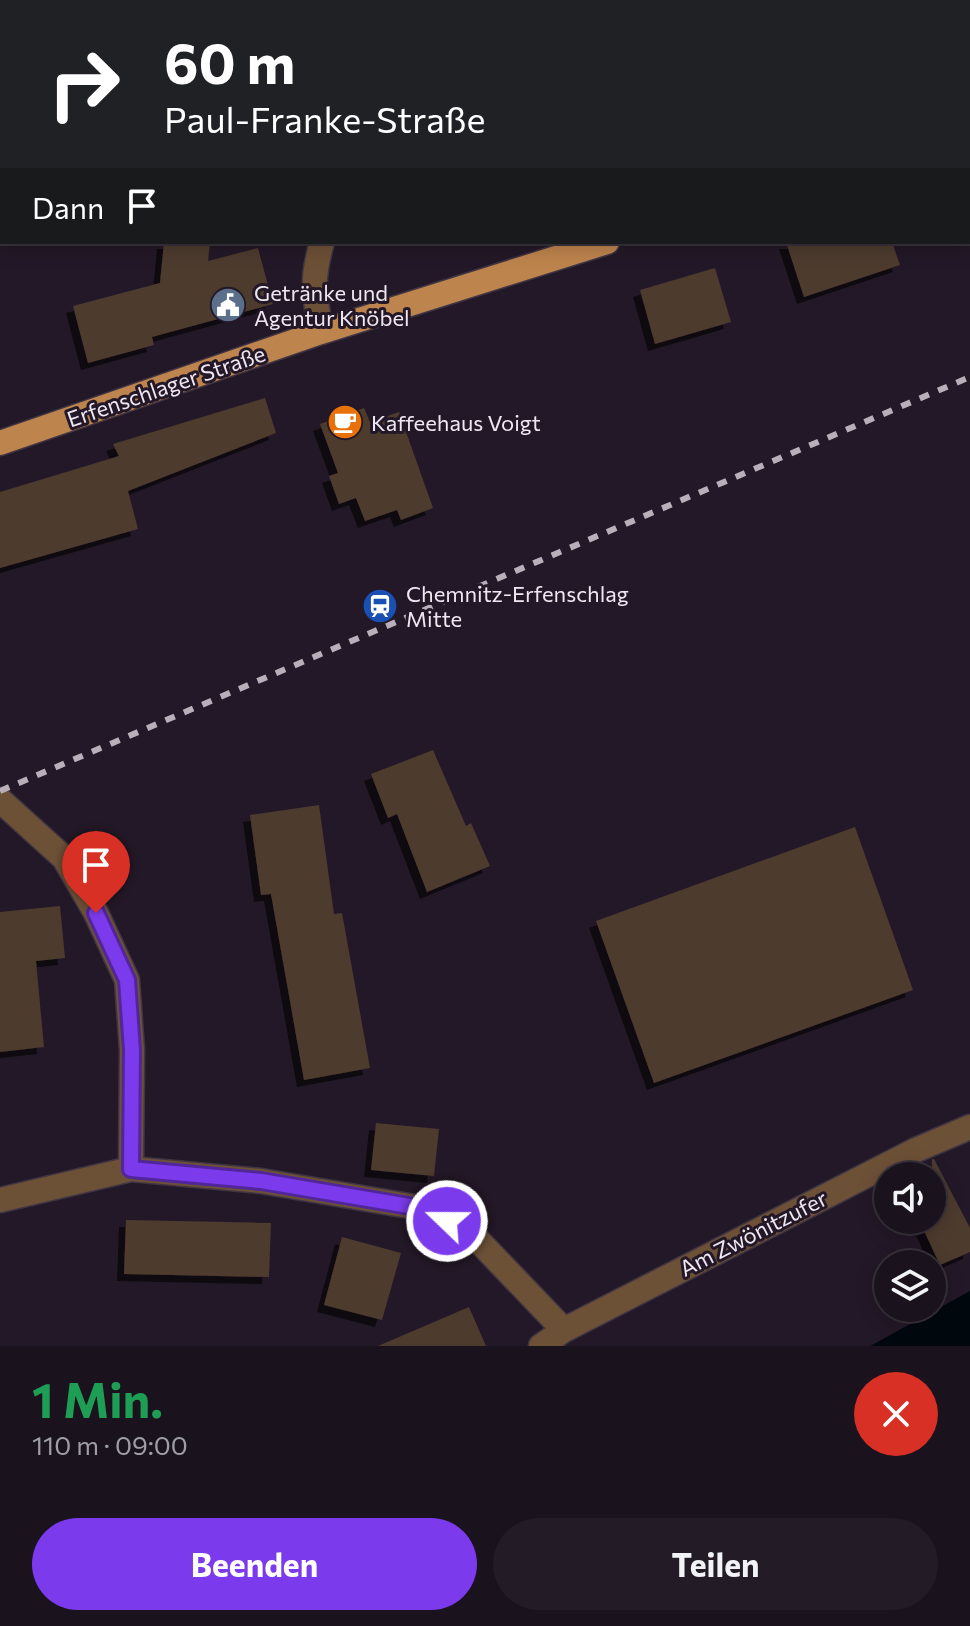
<!DOCTYPE html>
<html lang="de">
<meta charset="utf-8">
<style>
:root{--surface:#1a121d;--page:#231b26;--text:#f1f3f6;--muted:#9f9ea4;--line:#38323b;--accent:#7c3aed}
body{margin:0;font-family:Commissioner,sans-serif;background:var(--page);color:var(--text);height:100vh;display:flex;flex-direction:column;font-size:30px;white-space:nowrap}
*{box-sizing:border-box;margin:0}
p{font-size:26px;color:var(--muted)}
.icon{flex:none;width:44px;height:44px;fill:none;stroke:currentColor;stroke-width:2;stroke-linecap:round;stroke-linejoin:round}
.map{position:relative;height:1346px;overflow:hidden}
.panel{display:flex;flex-direction:column;background:var(--surface);flex:1}
.panel>*{flex:none}
.top-card{position:absolute;left:0px;top:0px;width:970px;height:244px;box-shadow:0 4px 20px #0003,0 0 0 2px var(--line);background:#202124;color:#fff;overflow:hidden}
.controls{position:absolute;left:874px;top:1162px;display:grid;gap:16px}
.controls a{display:grid;place-items:center;width:72px;height:72px;border-radius:50%;background:var(--surface);box-shadow:0 4px 20px #0003,0 0 0 2px var(--line);font-size:40px}
.pin{position:absolute;display:grid;place-items:center;width:68px;height:68px;color:#fff;margin:-82px -34px;border-radius:50% 50% 50% 0;rotate:-45deg;box-shadow:0 0 8px #0007}
.pin .icon{rotate:45deg}
.me{position:absolute;width:88px;margin:-44px;rotate:292deg;stroke-linejoin:round;filter:drop-shadow(0 0 6px #0008)}
.turn{display:flex;align-items:center;gap:28px;height:168px;padding:0 32px;font-size:36px}
.turn .icon{width:104px;height:104px;stroke-width:2.5}
.turn b{display:block;font-size:56px;line-height:68px}
.then{display:flex;align-items:center;height:76px;padding:0 32px;background:#0003;gap:16px;font-size:30px}
.round{display:grid;place-items:center;flex:none;width:84px;height:84px;border-radius:42px;background:var(--page)}
.headline{display:flex;align-items:center;justify-content:space-between;height:136px;padding:0 32px}
h1{font-size:48px;font-weight:700;line-height:60px;color:#1e9e55}
.cta{display:flex;gap:16px;margin-top:auto;padding:16px 32px}
.cta a{flex:1;height:92px;border-radius:48px;background:var(--accent);color:#fff;font-size:32px;font-weight:700;line-height:92px;text-align:center}
.cta a+a{background:var(--page);color:var(--text)}
.map>svg:first-child{display:block}
</style>
<div class="map">
<svg width="970" height="1346" viewBox="0 0 970 1346">
<defs>
<filter id="shadow"><feDropShadow dx="-7" dy="7" stdDeviation="0" flood-color="#0009"/></filter>
</defs>
<rect width="100%" height="100%" fill="#231827"/>
<path fill="#00080e" d="M 970,1291 L 970,1346 L 870,1346 L 872,1345 Z"/>
<path fill="#4d3a2f" filter="url(#shadow)" d="M 164,242 L 210,242 L 208,261 L 258,248 L 273,304 L 152,337 L 154,345 L 88,363 L 73,306 L 160,283 Z
M 786,242 L 892,242 L 900,265 L 804,297 Z
M 715,268 L 731,322 L 655,344 L 640,290 Z
M 265,398 L 276,433 L 128,491 L 138,529 L 0,568 L 0,492 L 119,456 L 113,444 Z
M 364,408 L 370,422 L 399,412 L 433,508 L 401,520 L 397,510 L 365,521 L 356,498 L 339,504 L 329,476 L 338,473 L 320,424 Z
M 433,750 L 466,826 L 471,823 L 490,866 L 427,892 L 397,814 L 388,818 L 371,774 Z
M 319,805 L 334,914 L 342,913 L 370,1068 L 304,1080 L 271,894 L 261,895 L 250,815 Z
M 855,827 L 913,990 L 654,1083 L 596,921 Z
M 60,906 L 65,958 L 36,961 L 44,1047 L 0,1052 L 0,912 Z
M 376,1123 L 439,1129 L 434,1176 L 371,1170 Z
M 932,1159 L 934,1159 L 970,1228 L 970,1252 L 940,1265 L 919,1220 L 932,1220 Z
M 126,1220 L 271,1223 L 269,1277 L 124,1274 Z
M 342,1237 L 401,1253 L 382,1320 L 324,1305 Z
M 469,1307 L 486,1346 L 378,1346 Z"/>
<g fill="none" stroke-linecap="round" stroke-linejoin="round">
<defs>
<path id="minor" d="M 156,2 L 157,0
M 543,2 L 545,0
M 0,203 L 2,201
M 321,332 C 314,293 311,281 322,242
M 0,800 L 64,858 L 96,913 L 127,980 L 132,1050 L 131,1169
M 0,1200 L 131,1169 L 261,1181 L 421,1208 L 472,1234 L 564,1330
M 541,1346 L 564,1330 L 916,1150 L 970,1127"/>
<path id="major" d="M 968,130 L 970,129
M 0,443 L 321,332 L 607,242"/>
</defs>
<use href="#minor" stroke="#403543" stroke-width="27"/>
<use href="#major" stroke="#403543" stroke-width="27"/>
<use href="#minor" stroke="#6d5137" stroke-width="24"/>
<use href="#major" stroke="#be844d" stroke-width="24"/>
<path stroke="#b8afbb" stroke-width="6" stroke-dasharray="10 10" stroke-linecap="butt" d="M 0,791 L 970,377"/>
</g>
<g fill="none" stroke-linecap="round" stroke-linejoin="round">
<defs>
<path id="route" d="M 96,913 L 127,980 L 132,1050 L 131,1169 L 261,1181 L 421,1208 L 447,1221"/>
</defs>
<use href="#route" stroke="#51269a" stroke-width="20"/>
<use href="#route" stroke="#7c3aed" stroke-width="14"/>
</g>
<defs>
<symbol id="civic-disc" viewBox="-11 -11 22 22"><circle r="9.5" fill="#5c6f8a" stroke="#231827"/><path d="M-.6-6.5H3V-4.5H.6V-3L4-1V1h2V6H-6V1h2V-1L-.6-3ZM-1.2 2.5V6h2.4V2.5Z" fill="#fff"/></symbol>
<symbol id="cafe-disc" viewBox="-11 -11 22 22"><circle r="9.5" fill="#e8710a" stroke="#231827"/><path d="M-5.5-4.5H6V0H3Q3 3.5 0 3.5H-2.5Q-5.5 3.5-5.5 0ZM3-3.2v2h1.7v-2ZM-6 4.5H4V6H-6Z" fill="#fff"/></symbol>
<symbol id="station-disc" viewBox="-11 -11 22 22"><circle r="9.5" fill="#1a4fb4" stroke="#231827"/><path d="M-3-6H3Q5-6 5-4V2Q5 4 3 4L4.5 6H3L1.5 4h-3L-3 6H-4.5L-3 4Q-5 4-5 2V-4Q-5-6-3-6ZM-3.5-4v3h7v-3ZM-3.5 1v1.5H-2V1ZM2 1v1.5H3.5V1Z" fill="#fff"/></symbol>
</defs>
<g fill-rule="evenodd">
<use href="#civic-disc" x="208" y="285" width="40" height="40"/>
<use href="#cafe-disc" x="325" y="402" width="40" height="40"/>
<use href="#station-disc" x="360" y="586" width="40" height="40"/>
</g>
<g text-anchor="middle" dominant-baseline="central" stroke-width="6" stroke-linejoin="round" paint-order="stroke">
<g font-size="22" fill="#efe7f2" stroke="#231827" text-anchor="start">
<text x="254" y="292">Getränke und<tspan x="254" dy="25">Agentur Knöbel</tspan></text>
<text x="371" y="422">Kaffeehaus Voigt</text>
<text x="406" y="593">Chemnitz-Erfenschlag<tspan x="406" dy="25">Mitte</tspan></text>
</g>
<g font-size="22" fill="#efe7f2" stroke="#231827">
<text transform="translate(166 386) rotate(-19)">Erfenschlager Straße</text>
<text transform="translate(753 1233) rotate(-27)">Am Zwönitzufer</text>
</g>
</g>
</svg>
<div class="controls">
<a><svg class="icon" aria-label="sound" viewBox="0 0 24 24"><path d="M4 9h4l5-4v14l-5-4H4zM17 9q2 3 0 6"/></svg></a>
<a><svg class="icon" aria-label="layers" viewBox="0 0 24 24"><path d="M12 4l9 5-9 5-9-5zM3 14l9 5 9-5"/></svg></a>
</div>
<div class="pin" style="left:96px;top:913px;background:#d93025"><svg class="icon" aria-label="arrive" viewBox="0 0 24 24"><path d="M6 21V4h12l-3 4 3 4H6"/></svg></div>
<svg class="me" style="left:447px;top:1221px" viewBox="-20 -20 40 40"><circle r="17" fill="#7c3aed" stroke="#fff" stroke-width="3"/><path d="M0-11L8 9 0 5-8 9z" fill="#fff"/></svg>
<div class="top-card">
<div class="turn"><svg class="icon" aria-label="right" viewBox="0 0 24 24"><path d="M7 20v-9h11M14 6l5 5-5 5"/></svg><div><b>60 m</b>Paul-Franke-Straße</div></div>
<div class="then">Dann<svg class="icon" aria-label="arrive" viewBox="0 0 24 24"><path d="M6 21V4h12l-3 4 3 4H6"/></svg></div>
</div>
</div>
<section class="panel">
<div class="headline"><div><h1>1 Min.</h1><p>110 m · 09:00</p></div><a class="round" style="background:#d93025;color:#fff"><svg class="icon" aria-label="close" viewBox="0 0 24 24"><path d="M6 6l12 12M18 6L6 18"/></svg></a></div>
<div class="cta"><a>Beenden</a><a>Teilen</a></div>
</section>
